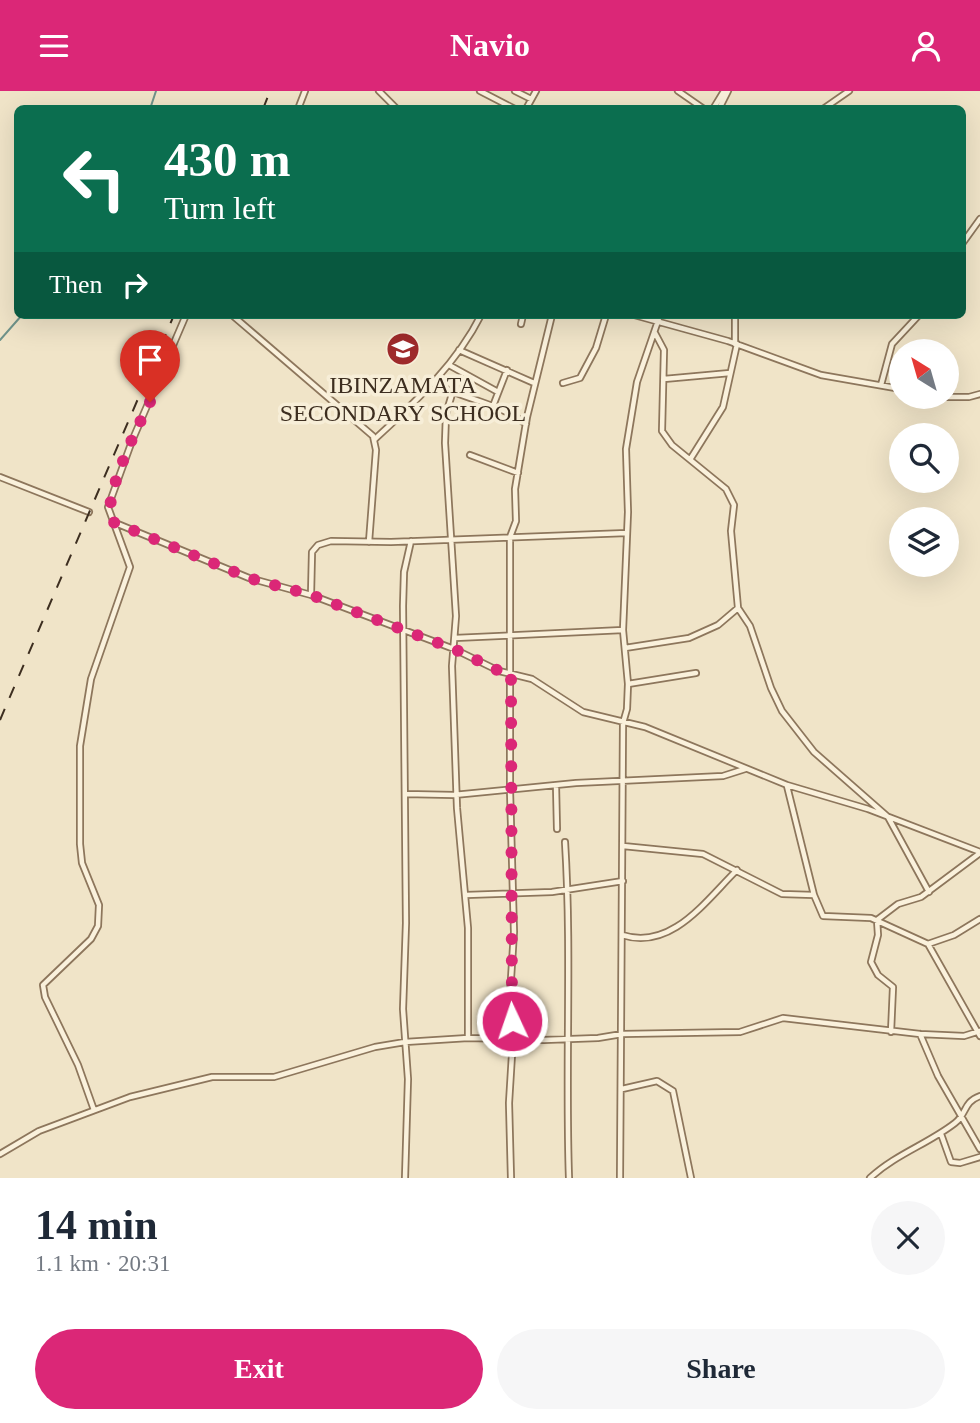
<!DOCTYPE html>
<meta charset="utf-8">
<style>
:root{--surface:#fff;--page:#f6f6f7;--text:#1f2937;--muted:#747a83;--accent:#db2777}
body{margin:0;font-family:"Times New Roman",serif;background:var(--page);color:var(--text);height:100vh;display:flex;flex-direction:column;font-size:26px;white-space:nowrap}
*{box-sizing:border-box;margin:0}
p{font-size:23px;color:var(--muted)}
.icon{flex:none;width:38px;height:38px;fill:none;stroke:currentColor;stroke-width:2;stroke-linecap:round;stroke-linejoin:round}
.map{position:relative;height:1087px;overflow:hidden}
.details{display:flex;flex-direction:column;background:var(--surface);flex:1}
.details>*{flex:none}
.hud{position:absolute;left:14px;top:14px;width:952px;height:214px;border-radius:10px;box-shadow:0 7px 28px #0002;background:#0b6e4f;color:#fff;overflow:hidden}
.needle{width:46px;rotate:323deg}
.buttons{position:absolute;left:889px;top:248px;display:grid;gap:14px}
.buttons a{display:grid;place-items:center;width:70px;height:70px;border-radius:50%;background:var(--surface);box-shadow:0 7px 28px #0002;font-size:35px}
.pin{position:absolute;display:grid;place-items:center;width:60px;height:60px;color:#fff;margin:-72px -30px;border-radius:50% 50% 50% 0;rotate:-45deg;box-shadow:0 0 7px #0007}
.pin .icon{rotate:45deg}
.me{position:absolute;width:77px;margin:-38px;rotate:357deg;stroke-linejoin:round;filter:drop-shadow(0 0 5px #0008)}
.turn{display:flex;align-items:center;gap:24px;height:147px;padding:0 35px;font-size:32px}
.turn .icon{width:91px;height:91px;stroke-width:2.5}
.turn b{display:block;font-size:49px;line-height:60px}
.then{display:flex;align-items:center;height:66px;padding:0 35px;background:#0003;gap:14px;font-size:26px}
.round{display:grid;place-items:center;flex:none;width:74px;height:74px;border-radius:37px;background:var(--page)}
.overview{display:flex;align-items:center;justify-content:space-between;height:119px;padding:0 35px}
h1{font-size:42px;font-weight:600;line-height:52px}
.button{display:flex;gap:14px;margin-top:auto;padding:14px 35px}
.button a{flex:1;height:80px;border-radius:42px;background:var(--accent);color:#fff;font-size:28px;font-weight:600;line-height:80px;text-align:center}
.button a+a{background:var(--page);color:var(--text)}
header{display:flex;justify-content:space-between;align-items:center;height:91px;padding:0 35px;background:var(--accent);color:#fff;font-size:32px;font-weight:600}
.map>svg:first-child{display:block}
</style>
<header><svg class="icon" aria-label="menu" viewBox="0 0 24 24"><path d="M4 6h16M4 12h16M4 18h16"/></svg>Navio<svg class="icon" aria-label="person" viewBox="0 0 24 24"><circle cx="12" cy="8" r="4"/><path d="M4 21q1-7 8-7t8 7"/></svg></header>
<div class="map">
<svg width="980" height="1087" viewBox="0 0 980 1087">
<rect width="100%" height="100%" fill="#f0e4c8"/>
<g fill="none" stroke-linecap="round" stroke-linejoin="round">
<path stroke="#6f938a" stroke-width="2" d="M 150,18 L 156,0
M 0,249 L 22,224"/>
<defs>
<path id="minor" d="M 379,0 L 397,18
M 480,0 L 515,18
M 515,0 L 531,8
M 678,0 L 704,18
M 298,18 L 305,0
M 526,18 L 536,0
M 713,18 L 724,0
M 719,18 L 728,0
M 823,18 L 849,0
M 962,153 L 980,128
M 232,224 L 373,345 L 376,359 L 369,451
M 634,224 L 728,250 L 821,284 L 901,298
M 521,233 L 523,224
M 655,242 L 664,259 L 662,340 L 672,354 L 726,398 L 734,414 L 731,440 L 738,517 L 750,535 L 771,597 L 782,620 L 814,661 L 888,726 L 929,801
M 735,253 L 735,224
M 459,259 L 534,292
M 449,274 L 498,301
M 664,288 L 730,282
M 433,292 C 463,308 499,312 526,333
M 563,292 L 580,287 L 596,257 L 606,224
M 881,294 L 892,253 L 919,224
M 452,303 L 446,323 L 445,352 L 456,525 L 452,575 L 457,717 L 468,837 L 468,947
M 947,306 L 969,306 L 980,303
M 493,315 L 507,279
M 375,348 C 415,311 456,274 481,224
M 470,364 L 518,382
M 691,367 L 723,316 L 737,253
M 0,386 L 89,421
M 113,431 L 249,487 L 311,504 L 454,558 L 499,580 L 532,588 L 583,621 L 645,636 L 787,694 L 868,718 L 980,761
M 311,504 L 312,461 L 318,454 L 331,450 L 391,451 L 627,442
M 455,547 L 623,539
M 625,557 L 689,547 L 718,534 L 738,517
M 628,593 L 696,582
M 556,694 L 557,738
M 787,695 L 814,804 L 823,825 L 871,827 L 928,853 L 954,844 L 980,828
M 405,703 L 454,704 L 576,692 L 723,685 L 745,678
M 565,751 C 572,863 565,975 569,1087
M 623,755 L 703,763 L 782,803 L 814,804
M 466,804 L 552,801 L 623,790
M 622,844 C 672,860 706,809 737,779
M 928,853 L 980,945
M 891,941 L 893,896 L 878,884 L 871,871 L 878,844 L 877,829 L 898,813 L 921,806 L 980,762
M 920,943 L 938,985 L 980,1058
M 622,998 L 657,990 L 673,1000 L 691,1087
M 94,1019 L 78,974 L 45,906 L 43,894 L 91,848 L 98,835 L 99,814 L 82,772 L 80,753 L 80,655 L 91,588 L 130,476 L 108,416 L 132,350 L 186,224
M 941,1043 L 951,1071 L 960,1072 L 980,1066
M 0,1063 L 39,1040 L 130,1006 L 212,986 L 274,986 L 375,956 L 405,951 L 468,947 L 544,949 L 598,947 L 622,943 L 740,941 L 783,927 L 920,943 L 964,945 L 980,940
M 405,1087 L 408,988 L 403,918 L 406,832 L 403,515 L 404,481 L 411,450
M 511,1087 L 509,1012 L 513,947 L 510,903 L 514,841 L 510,699 L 510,446 L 516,430 L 515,398 L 527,326 L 552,224
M 620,1087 L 623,632 L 627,618 L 628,593 L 623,539 L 628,421 L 626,358 L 637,291 L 660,224
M 870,1087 C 896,1063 928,1053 955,1032 C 967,1023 963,1011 980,1005"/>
</defs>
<use href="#minor" stroke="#8d765c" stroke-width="8"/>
<use href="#minor" stroke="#faf1dc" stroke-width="4.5"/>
<path stroke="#3d2e20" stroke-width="2" stroke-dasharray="12 12" stroke-linecap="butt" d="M 263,18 L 270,0
M 0,629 L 174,224"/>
</g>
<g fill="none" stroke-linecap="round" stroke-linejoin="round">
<path stroke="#db2777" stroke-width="12" stroke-dasharray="0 21.6" d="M 150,311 C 139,333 99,412 113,431 L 249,487 L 311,504 L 454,558 L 499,580 L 511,582 L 512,930"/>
</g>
<defs>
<symbol id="school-disc" viewBox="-11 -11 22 22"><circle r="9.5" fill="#9e2a2b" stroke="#f7eed8"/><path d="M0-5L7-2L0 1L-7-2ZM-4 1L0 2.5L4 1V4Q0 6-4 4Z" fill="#fff"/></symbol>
</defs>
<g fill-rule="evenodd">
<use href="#school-disc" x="384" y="239" width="38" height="38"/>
</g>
<g text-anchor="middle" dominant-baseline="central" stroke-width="7" stroke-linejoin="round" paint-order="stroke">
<g font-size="24" fill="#3d2e20" stroke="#f7eed8">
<text x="403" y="294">IBINZAMATA<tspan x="403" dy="28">SECONDARY SCHOOL</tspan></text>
</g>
</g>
</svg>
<div class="buttons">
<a><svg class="needle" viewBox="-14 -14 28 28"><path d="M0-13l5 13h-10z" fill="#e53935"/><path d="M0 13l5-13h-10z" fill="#747a83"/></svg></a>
<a><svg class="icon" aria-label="search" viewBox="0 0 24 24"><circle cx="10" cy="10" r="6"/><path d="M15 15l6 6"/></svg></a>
<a><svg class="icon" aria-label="layers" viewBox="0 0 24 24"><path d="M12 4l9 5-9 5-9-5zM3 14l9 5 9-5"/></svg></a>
</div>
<div class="pin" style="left:150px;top:311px;background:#d93025"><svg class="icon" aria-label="arrive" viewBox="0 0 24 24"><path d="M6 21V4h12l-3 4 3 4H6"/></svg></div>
<svg class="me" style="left:512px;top:930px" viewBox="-20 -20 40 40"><circle r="17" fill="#db2777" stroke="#fff" stroke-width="3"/><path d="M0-11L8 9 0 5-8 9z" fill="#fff"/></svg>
<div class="hud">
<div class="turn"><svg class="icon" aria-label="left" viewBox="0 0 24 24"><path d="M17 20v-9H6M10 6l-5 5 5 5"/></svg><div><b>430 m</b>Turn left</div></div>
<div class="then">Then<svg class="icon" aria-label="right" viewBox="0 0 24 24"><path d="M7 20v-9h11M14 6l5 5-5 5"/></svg></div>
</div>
</div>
<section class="details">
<div class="overview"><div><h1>14 min</h1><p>1.1 km · 20:31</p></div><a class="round"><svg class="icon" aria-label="close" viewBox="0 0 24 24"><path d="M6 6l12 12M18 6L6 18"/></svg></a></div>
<div class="button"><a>Exit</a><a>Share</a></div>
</section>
